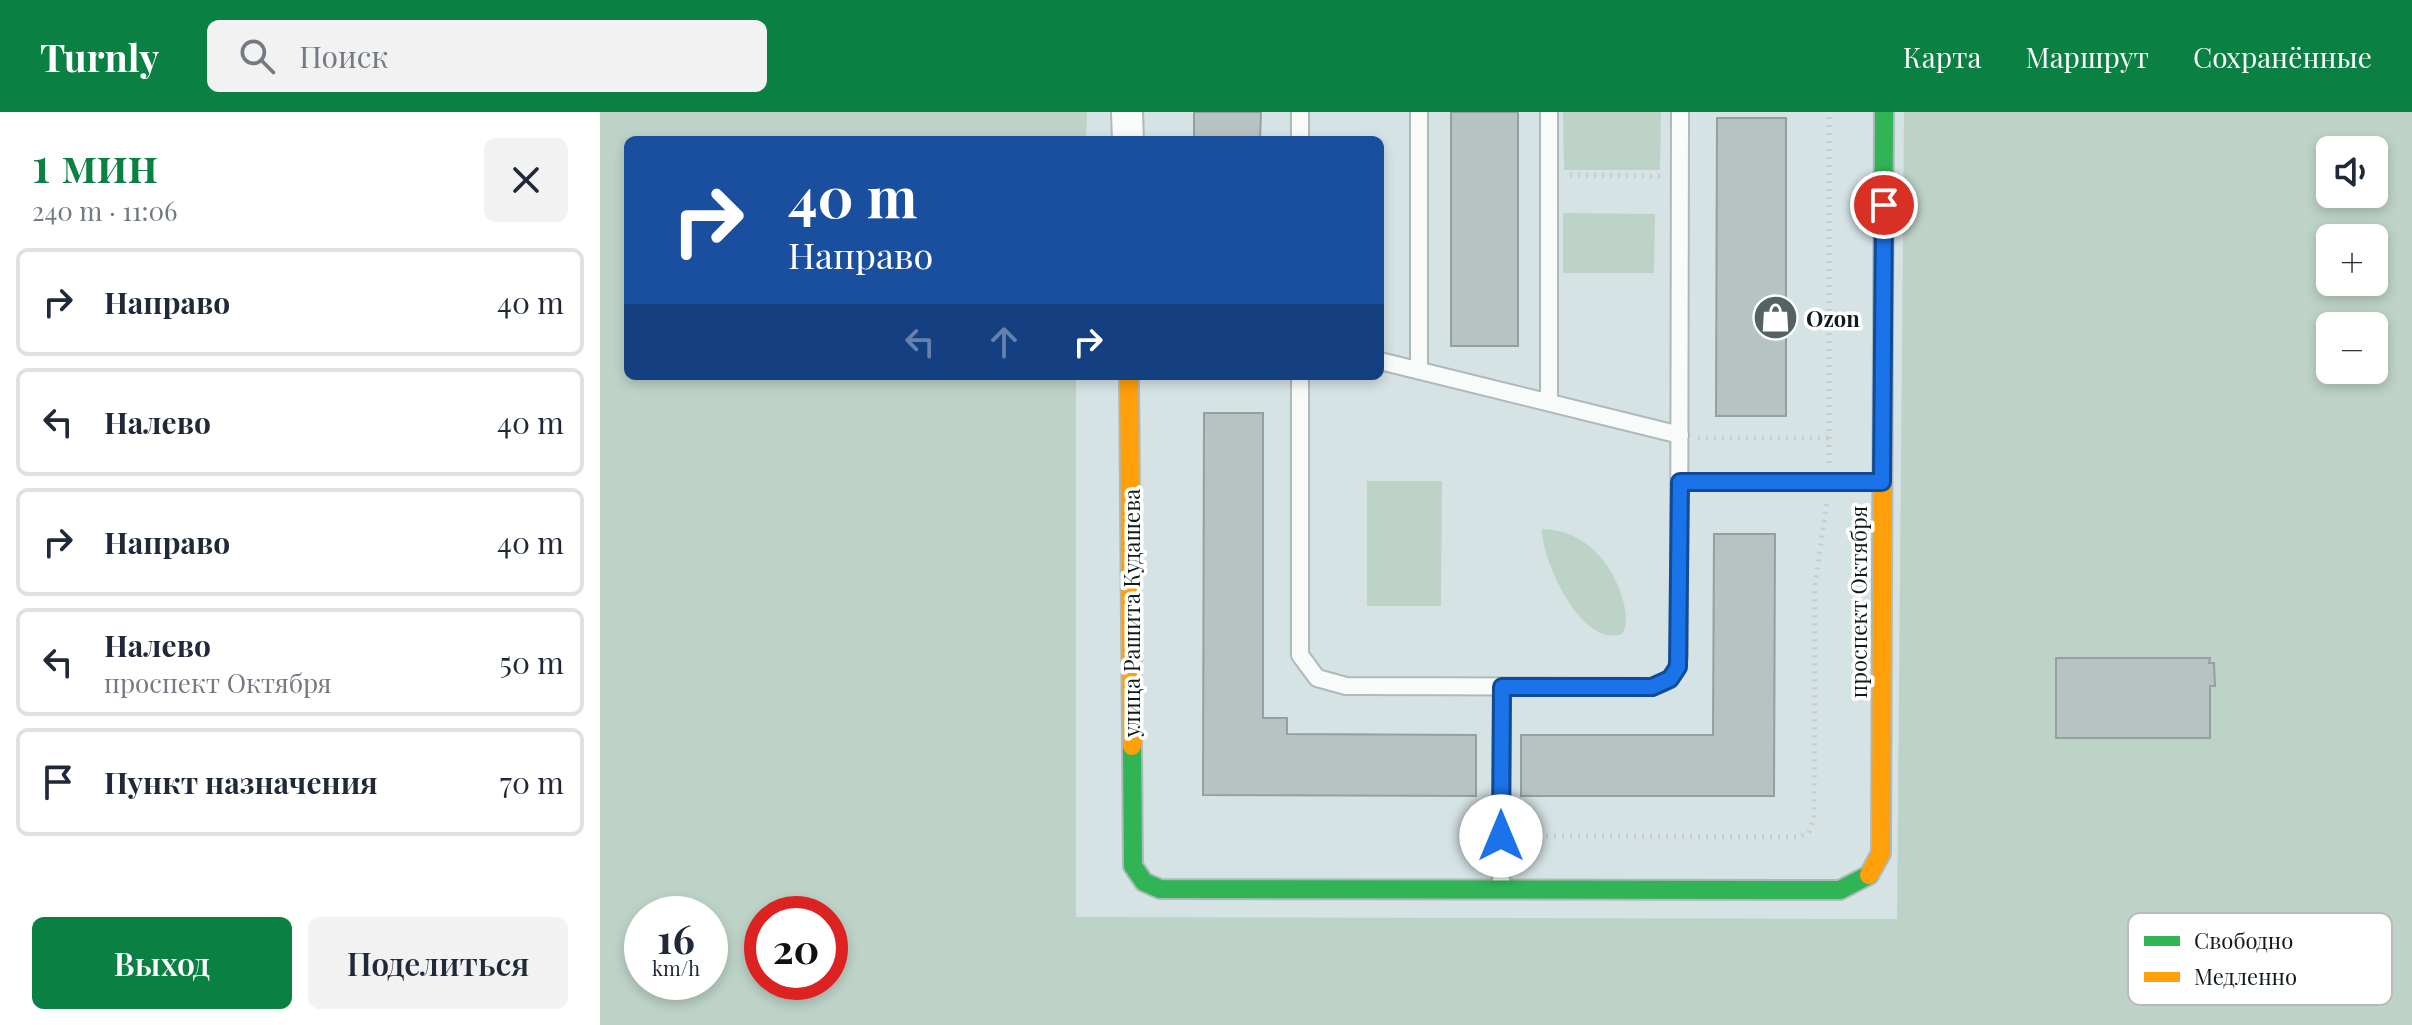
<!DOCTYPE html>
<html lang="ru">
<meta charset="utf-8">
<style>
:root{--surface:#fff;--page:#f2f2f3;--text:#1f2937;--muted:#747a83;--line:#e0e1e3;--accent:#0b8043}
body{margin:0;font-family:"Playfair Display",serif;background:var(--page);color:var(--text);height:100vh;display:flex;flex-direction:column;font-size:30px;white-space:nowrap}
*{box-sizing:border-box;margin:0}
p{font-size:26px;color:var(--muted)}
.icon{flex:none;width:44px;height:44px;fill:none;stroke:currentColor;stroke-width:2;stroke-linecap:round;stroke-linejoin:round}
.map{position:relative;flex:1;overflow:hidden}
.panel{display:flex;flex-direction:column;background:var(--surface);width:600px}
.panel>*{flex:none}
.top-card{position:absolute;left:24px;top:24px;width:760px;height:244px;border-radius:12px;box-shadow:0 4px 12px #0003;background:#1a4fa0;color:#fff;overflow:hidden}
.buttons{position:absolute;left:1716px;top:24px;display:grid;gap:16px}
.buttons a{display:grid;place-items:center;width:72px;height:72px;border-radius:12px;background:var(--surface);box-shadow:0 4px 12px #0003;font-size:40px}
.speed{position:absolute;left:24px;top:784px;display:flex;gap:16px;font-size:40px;font-weight:700;text-align:center}
.speed>*{display:grid;place-content:center;width:104px;height:104px;border-radius:50%;background:var(--surface);box-shadow:0 4px 12px #0003;line-height:1}
.speed small{font-size:20px;font-weight:400}
.speed .limit{border:12px solid #d22;background:#fff;color:#111}
.pin{position:absolute;display:grid;place-items:center;width:68px;height:68px;color:#fff;margin:-34px;border:4px solid #fff;border-radius:50%;box-shadow:0 2px 8px #0007}
.me{position:absolute;width:88px;margin:-44px;rotate:0deg;stroke-linejoin:round;filter:drop-shadow(0 0 6px #0008)}
.turn{display:flex;align-items:center;gap:28px;height:168px;padding:0 32px;font-size:36px}
.turn .icon{width:104px;height:104px;stroke-width:2.5}
.turn b{display:block;font-size:56px;line-height:68px}
.lanes{display:flex;align-items:center;height:76px;padding:0 32px;background:#0003;justify-content:center;gap:40px;direction:ltr}
.lanes .off{opacity:.35}
.round{display:grid;place-items:center;flex:none;width:84px;height:84px;border-radius:12px;background:var(--page)}
.head{display:flex;align-items:center;justify-content:space-between;height:136px;padding:0 32px}
h1{font-size:48px;font-weight:600;line-height:60px;color:var(--accent)}
.action{display:flex;gap:16px;margin-top:auto;padding:16px 32px}
.action a{flex:1;height:92px;border-radius:12px;background:var(--accent);color:#fff;font-size:32px;font-weight:600;line-height:92px;text-align:center}
.action a+a{background:var(--page);color:var(--text)}
ul{padding:0;list-style:none}
li{display:flex;align-items:center;gap:24px;height:108px;margin:0 16px 12px;padding:0 16px;border:4px solid var(--line);border-radius:12px}
li div{flex:1}
li b{display:block;font-size:30px}
li em{font-style:normal}
header{display:flex;align-items:center;gap:48px;box-sizing:border-box;height:112px;padding:0 40px;background:var(--accent);color:#fff}
header strong{font-size:38px}
nav{display:flex;gap:44px;margin-inline-start:auto;font-size:28px}
.search{width:560px;height:72px;background:var(--page);display:flex;align-items:center;gap:20px;box-sizing:border-box;padding:0 28px;border-radius:12px;color:var(--muted);font-size:30px}
main{display:flex;flex:1;min-height:0}
.map>svg:first-child{display:block}
</style>
<header>
<strong>Turnly</strong>
<div class="search"><svg class="icon" aria-label="search" viewBox="0 0 24 24"><circle cx="10" cy="10" r="6"/><path d="M15 15l6 6"/></svg>Поиск</div>
<nav><a>Карта</a><a>Маршрут</a><a>Сохранённые</a></nav>
</header>
<main>
<section class="panel">
<div class="head"><div><h1>1 мин</h1><p>240 m · 11:06</p></div><a class="round"><svg class="icon" aria-label="close" viewBox="0 0 24 24"><path d="M6 6l12 12M18 6L6 18"/></svg></a></div>
<ul>
<li><svg class="icon" aria-label="right" viewBox="0 0 24 24"><path d="M7 20v-9h11M14 6l5 5-5 5"/></svg><div><b>Направо</b></div><em>40 m</em></li>
<li><svg class="icon" aria-label="left" viewBox="0 0 24 24"><path d="M17 20v-9H6M10 6l-5 5 5 5"/></svg><div><b>Налево</b></div><em>40 m</em></li>
<li><svg class="icon" aria-label="right" viewBox="0 0 24 24"><path d="M7 20v-9h11M14 6l5 5-5 5"/></svg><div><b>Направо</b></div><em>40 m</em></li>
<li><svg class="icon" aria-label="left" viewBox="0 0 24 24"><path d="M17 20v-9H6M10 6l-5 5 5 5"/></svg><div><b>Налево</b><p>проспект Октября</p></div><em>50 m</em></li>
<li><svg class="icon" aria-label="arrive" viewBox="0 0 24 24"><path d="M6 21V4h12l-3 4 3 4H6"/></svg><div><b>Пункт назначения</b></div><em>70 m</em></li>
</ul>
<div class="action"><a>Выход</a><a>Поделиться</a></div>
</section>
<div class="map">
<svg width="1812" height="913" viewBox="0 0 1812 913">
<rect width="100%" height="100%" fill="#d5e3e5"/>
<path fill="#bdd3c7" fill-rule="evenodd" d="M 0,0 L 487,0 L 486,28 L 28,28 L 28,264 L 476,264 L 476,805 L 1297,807 L 1304,0 L 1812,0 L 1812,913 L 0,913 ZM 1730,38 L 1774,38 L 1774,82 L 1730,82 ZM 1730,126 L 1774,126 L 1774,170 L 1730,170 ZM 1730,214 L 1774,214 L 1774,258 L 1730,258 ZM 42,802 L 110,802 L 110,870 L 42,870 ZM 162,802 L 230,802 L 230,870 L 162,870 Z
M 963,0 L 1061,0 L 1060,58 L 964,58 Z
M 963,101 L 1055,102 L 1054,161 L 963,161 Z
M 767,369 L 842,369 L 841,494 L 767,494 Z
M 942,417 C 986,418 1014,452 1024,492 C 1026,502 1028,513 1022,522 C 981,536 942,449 942,417 Z"/>
<path fill="#b7c3c2" stroke="#959f9f" stroke-width="2" d="M 594,0 L 661,0 L 660,28 L 594,28 Z
M 851,0 L 918,0 L 918,234 L 851,234 Z
M 1117,6 L 1186,6 L 1186,304 L 1116,304 Z
M 604,301 L 663,301 L 663,606 L 687,606 L 687,622 L 876,623 L 876,684 L 603,683 Z
M 1114,422 L 1175,422 L 1174,684 L 921,684 L 921,623 L 1113,623 Z
M 1456,546 L 1610,546 L 1609,551 L 1614,551 L 1615,574 L 1610,574 L 1610,626 L 1456,626 Z"/>
<g fill="none" stroke-linecap="round" stroke-linejoin="round">
<defs>
<path id="lane" d="M 700,28 L 700,0
M 780,249 L 1080,323
M 819,258 L 819,0
M 700,264 L 700,543 L 717,566 L 746,574 L 1052,575 C 1069,570 1077,562 1079,544 L 1080,0
M 949,288 L 949,0
M 1080,370 L 1282,370
M 901,776 L 902,575"/>
<path id="street" d="M 527,0 L 528,28"/>
<path id="fast" d="M 1283,211 L 1284,0
M 532,634 L 533,754 L 544,770 L 560,777 L 1240,778 L 1269,763"/>
<path id="slow" d="M 529,264 L 532,634
M 1269,763 L 1281,741 L 1283,211"/>
</defs>
<use href="#lane" stroke="#aeb9bb" stroke-width="20"/>
<use href="#street" stroke="#aeb9bb" stroke-width="34"/>
<use href="#fast" stroke="#aeb9bb" stroke-width="22"/>
<use href="#slow" stroke="#aeb9bb" stroke-width="22"/>
<path stroke="#c8cccc" stroke-width="5" stroke-dasharray="2 6" stroke-linecap="butt" d="M 970,63 L 1060,64
M 1098,326 L 1229,326
M 1229,351 L 1229,0
M 922,724 L 1200,725 L 1209,720 L 1214,707 L 1215,473 L 1227,389"/>
<use href="#lane" stroke="#f9fbfb" stroke-width="16"/>
<use href="#street" stroke="#f9fbfb" stroke-width="30"/>
<use href="#fast" stroke="#30b455" stroke-width="18"/>
<use href="#slow" stroke="#ff9f0a" stroke-width="18"/>
</g>
<g fill="none" stroke-linecap="round" stroke-linejoin="round">
<defs>
<path id="route" d="M 901,724 L 902,575 L 1052,575 L 1070,567 L 1078,555 L 1080,370 L 1282,370 L 1284,93"/>
</defs>
<use href="#route" stroke="#114b97" stroke-width="20"/>
<use href="#route" stroke="#1a73e8" stroke-width="14"/>
</g>
<defs>
<symbol id="shop-disc" viewBox="-11 -11 22 22"><circle r="9.5" fill="#566162" stroke="#fff"/><path d="M-5-2.5h2.3a2.7 3.5 0 0 1 5.4 0H5L5.5 6h-11ZM-1.5-2.5h3a1.5 2.3 0 0 0-3 0Z" fill="#fff"/></symbol>
</defs>
<g fill-rule="evenodd">
<use href="#shop-disc" x="1150" y="180" width="51" height="51"/>
</g>
<g text-anchor="middle" dominant-baseline="central" stroke-width="7" stroke-linejoin="round" paint-order="stroke">
<g font-size="22" font-weight="bold" fill="#121b1c" stroke="#fff" text-anchor="start">
<text x="1206" y="206">Ozon</text>
</g>
<g font-size="22" fill="#121b1c" stroke="#fff">
<text transform="translate(1258 490) rotate(-90)">проспект Октября</text>
<text transform="translate(531 501) rotate(-90)">улица Рашита Кудашева</text>
</g>
</g>
<rect x="1528" y="801" width="264" height="92" rx="12" fill="#fff" stroke="#b8bbbb" stroke-width="2"/>
<rect x="1544" y="824" width="36" height="10" fill="#30b455"/>
<rect x="1544" y="860" width="36" height="10" fill="#ff9f0a"/>
<g font-size="22" fill="#121b1c">
<text x="1594" y="837">Свободно</text>
<text x="1594" y="873">Медленно</text>
</g>
</svg>
<div class="buttons">
<a><svg class="icon" aria-label="sound" viewBox="0 0 24 24"><path d="M4 9h4l5-4v14l-5-4H4zM17 9q2 3 0 6"/></svg></a>
<a>+</a>
<a>−</a>
</div>
<div class="speed"><div>16<small>km/h</small></div><div class="limit">20</div></div>
<div class="pin" style="left:1284px;top:93px;background:#d93025"><svg class="icon" aria-label="arrive" viewBox="0 0 24 24"><path d="M6 21V4h12l-3 4 3 4H6"/></svg></div>
<svg class="me" style="left:901px;top:724px" viewBox="-20 -20 40 40"><circle r="19" fill="#fff"/><path d="M0-13L10 11 0 6-10 11z" fill="#1a73e8"/></svg>
<div class="top-card">
<div class="turn"><svg class="icon" aria-label="right" viewBox="0 0 24 24"><path d="M7 20v-9h11M14 6l5 5-5 5"/></svg><div><b>40 m</b>Направо</div></div>
<div class="lanes"><svg class="icon off" aria-label="left" viewBox="0 0 24 24"><path d="M17 20v-9H6M10 6l-5 5 5 5"/></svg><svg class="icon off" aria-label="ahead" viewBox="0 0 24 24"><path d="M12 20V5M6 11l6-6 6 6"/></svg><svg class="icon" aria-label="right" viewBox="0 0 24 24"><path d="M7 20v-9h11M14 6l5 5-5 5"/></svg></div>
</div>
</div>
</main>
